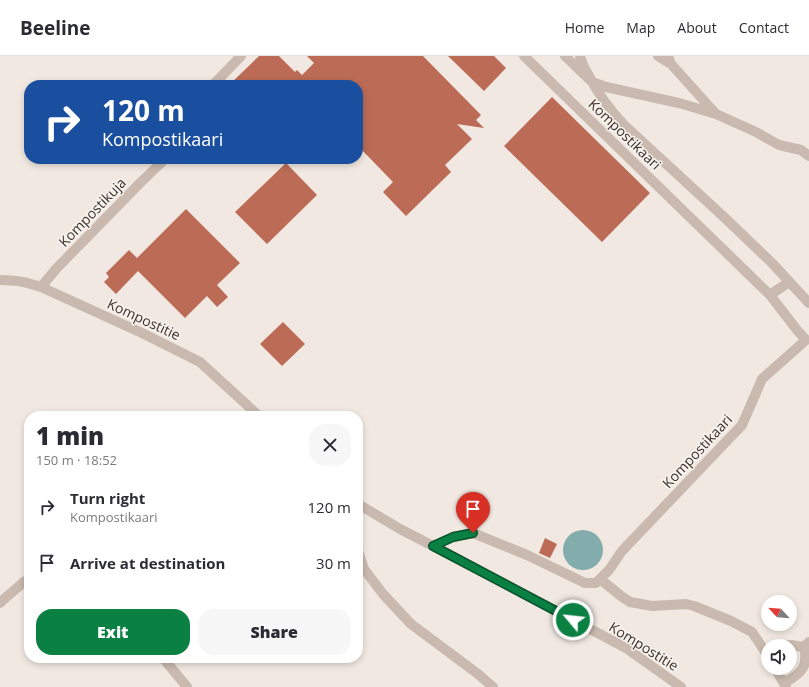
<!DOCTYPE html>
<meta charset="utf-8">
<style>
:root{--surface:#fff;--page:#f7f7f7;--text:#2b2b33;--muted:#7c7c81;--line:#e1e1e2;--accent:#0b8043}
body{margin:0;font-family:"Open Sans",sans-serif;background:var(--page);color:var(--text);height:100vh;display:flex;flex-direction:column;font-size:15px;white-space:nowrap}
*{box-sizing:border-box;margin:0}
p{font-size:13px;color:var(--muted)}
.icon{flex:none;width:22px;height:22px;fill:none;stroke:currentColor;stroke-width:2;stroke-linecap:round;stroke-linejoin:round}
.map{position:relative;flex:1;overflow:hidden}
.side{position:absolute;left:24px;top:355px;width:339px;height:252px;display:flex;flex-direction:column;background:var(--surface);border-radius:16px;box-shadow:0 2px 6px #0003}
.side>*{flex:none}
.top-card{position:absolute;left:24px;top:24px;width:339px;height:84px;border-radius:16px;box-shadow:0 2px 6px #0003;background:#1a4fa0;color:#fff;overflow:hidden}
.needle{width:26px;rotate:296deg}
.tools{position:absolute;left:761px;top:539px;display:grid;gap:8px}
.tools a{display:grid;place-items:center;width:36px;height:36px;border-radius:50%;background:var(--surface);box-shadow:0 2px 6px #0003;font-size:20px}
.pin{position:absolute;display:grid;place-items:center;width:34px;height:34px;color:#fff;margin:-41px -17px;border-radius:50% 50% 50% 0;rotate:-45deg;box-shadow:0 0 4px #0007}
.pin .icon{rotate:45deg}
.me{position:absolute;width:44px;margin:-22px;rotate:298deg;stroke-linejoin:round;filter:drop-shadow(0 0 3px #0008)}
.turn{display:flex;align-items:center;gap:14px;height:84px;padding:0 12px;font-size:18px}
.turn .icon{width:52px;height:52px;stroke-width:2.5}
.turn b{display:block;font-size:28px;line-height:34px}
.round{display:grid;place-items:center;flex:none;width:42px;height:42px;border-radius:16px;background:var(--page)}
.overview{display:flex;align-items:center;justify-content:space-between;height:68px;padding:0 12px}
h1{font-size:24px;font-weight:800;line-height:30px}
.action{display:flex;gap:8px;margin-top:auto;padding:8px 12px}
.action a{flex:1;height:46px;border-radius:16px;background:var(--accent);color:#fff;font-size:16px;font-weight:800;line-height:46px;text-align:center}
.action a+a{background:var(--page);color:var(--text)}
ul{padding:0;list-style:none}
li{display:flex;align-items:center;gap:12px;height:56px;padding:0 12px}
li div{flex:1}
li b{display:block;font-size:15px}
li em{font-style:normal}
header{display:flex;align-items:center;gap:24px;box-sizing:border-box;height:56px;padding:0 20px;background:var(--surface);border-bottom:1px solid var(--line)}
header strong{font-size:19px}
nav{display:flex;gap:22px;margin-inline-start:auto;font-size:14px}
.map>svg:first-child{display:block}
</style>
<header>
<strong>Beeline</strong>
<nav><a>Home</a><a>Map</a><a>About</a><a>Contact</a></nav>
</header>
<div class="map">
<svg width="809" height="631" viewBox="0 0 809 631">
<rect width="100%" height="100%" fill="#f1e9e1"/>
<path fill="#83acac" d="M563 494a20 20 0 1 1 40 0a20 20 0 1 1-40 0Z"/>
<path fill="#bb6b56" d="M 259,0 L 279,0 L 295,16 L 297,14 L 302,19 L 314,7 L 307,0 L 423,0 L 481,59 L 476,64 L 484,72 L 457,68 L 472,83 L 445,109 L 451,116 L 406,160 L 383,136 L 393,126 L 358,90 L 358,29 L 229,29 Z
M 448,0 L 494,0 L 506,12 L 484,35 Z
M 552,41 L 650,137 L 602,186 L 504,90 Z
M 286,107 L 317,139 L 267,188 L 235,156 Z
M 186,153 L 240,207 L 217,229 L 228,241 L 217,251 L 207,240 L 185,262 L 138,215 L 116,238 L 104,226 L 109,221 L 106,217 L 129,194 L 137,202 Z
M 283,266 L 305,288 L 282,310 L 260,288 Z
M 545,482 L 557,488 L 550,502 L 539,497 Z"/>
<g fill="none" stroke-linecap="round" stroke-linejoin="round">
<path stroke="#c9b9ae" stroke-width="10" d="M 565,0 L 592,26 L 606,31 L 679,47 L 716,58 L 756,76 L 779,89 L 801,94 L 809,100
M 580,0 C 582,8 585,14 589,20 C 598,38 610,54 624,69 L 725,162 L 772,207 L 809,247
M 658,0 L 671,8
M 668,0 L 671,8 L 716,58
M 213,29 L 241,0
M 0,224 C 17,224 25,226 41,231 L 142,277 L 200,306 L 259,360
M 41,231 L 56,213 L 140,127 L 165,103
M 770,239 L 789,226
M 358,448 L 400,473 L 433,490 L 626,592 L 681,631
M 433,490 L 453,481 L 473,477 L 527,499 L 585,527 L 596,527 L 609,514 L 622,495 L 742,369 L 762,323 L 806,284 L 797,274 L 770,239 L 524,0
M 358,495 L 364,513 L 383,538 L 411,568 L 478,618 L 493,631
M 600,523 L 621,540 L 630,546 L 652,550 L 686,548 L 694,550 L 731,565 L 752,576 L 768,600
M 0,547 L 3,544 L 25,525 L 29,524
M 783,590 L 791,589 L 804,591 L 809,586
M 163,602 L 187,631
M 775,612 L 786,631
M 784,627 C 801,618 809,611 804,591"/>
</g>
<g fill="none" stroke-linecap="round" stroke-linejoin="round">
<defs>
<path id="route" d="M 473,477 L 453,481 L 433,490 L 573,564"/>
</defs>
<use href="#route" stroke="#07532c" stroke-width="10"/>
<use href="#route" stroke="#0b8043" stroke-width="7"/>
</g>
<g text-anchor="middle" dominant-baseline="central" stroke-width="3" stroke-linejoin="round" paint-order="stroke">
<g font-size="14" fill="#382f2c" stroke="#f9f3ee">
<text transform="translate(625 78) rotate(44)">Kompostikaari</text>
<text transform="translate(92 156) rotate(-46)">Kompostikuja</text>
<text transform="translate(144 263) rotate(25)">Kompostitie</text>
<text transform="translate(697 395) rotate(-47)">Kompostikaari</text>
<text transform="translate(644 590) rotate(32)">Kompostitie</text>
</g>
</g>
</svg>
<div class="tools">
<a><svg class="needle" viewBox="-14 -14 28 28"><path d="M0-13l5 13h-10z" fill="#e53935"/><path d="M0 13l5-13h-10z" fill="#7c7c81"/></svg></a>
<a><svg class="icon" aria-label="sound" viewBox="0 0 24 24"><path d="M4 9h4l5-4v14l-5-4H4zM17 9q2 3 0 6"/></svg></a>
</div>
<div class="pin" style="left:473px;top:477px;background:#d93025"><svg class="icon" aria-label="arrive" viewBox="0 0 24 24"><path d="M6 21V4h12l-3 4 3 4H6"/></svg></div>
<svg class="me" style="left:573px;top:564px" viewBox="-20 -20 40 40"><circle r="17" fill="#0b8043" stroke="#fff" stroke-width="3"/><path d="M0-11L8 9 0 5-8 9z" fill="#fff"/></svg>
<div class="top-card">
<div class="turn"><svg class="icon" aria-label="right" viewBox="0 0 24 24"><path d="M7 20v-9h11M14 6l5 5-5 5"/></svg><div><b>120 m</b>Kompostikaari</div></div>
</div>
<section class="side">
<div class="overview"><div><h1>1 min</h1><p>150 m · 18:52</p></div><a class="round"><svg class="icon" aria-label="close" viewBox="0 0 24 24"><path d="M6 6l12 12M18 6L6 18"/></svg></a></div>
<ul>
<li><svg class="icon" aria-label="right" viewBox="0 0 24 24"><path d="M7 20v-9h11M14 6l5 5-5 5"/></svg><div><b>Turn right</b><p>Kompostikaari</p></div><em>120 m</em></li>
<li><svg class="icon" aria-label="arrive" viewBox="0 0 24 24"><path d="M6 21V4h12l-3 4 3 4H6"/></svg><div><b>Arrive at destination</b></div><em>30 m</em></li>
</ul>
<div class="action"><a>Exit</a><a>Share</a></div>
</section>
</div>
